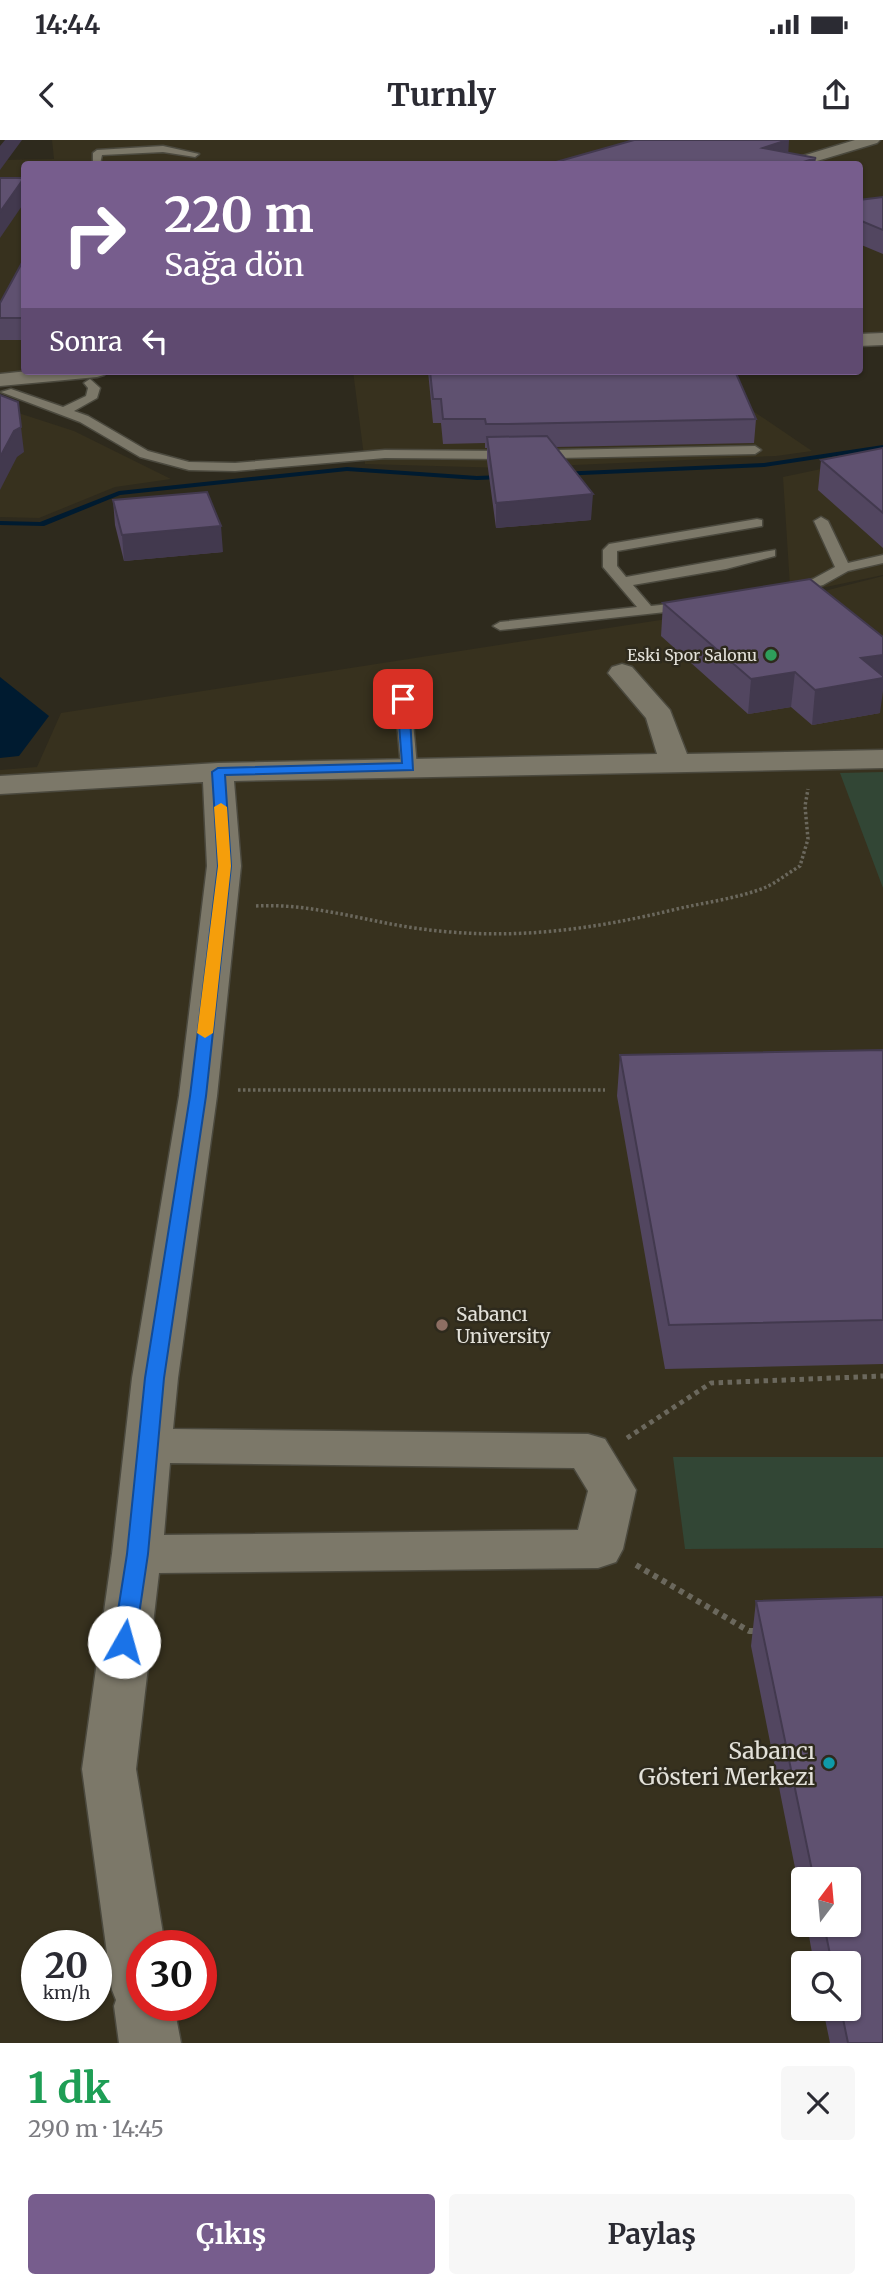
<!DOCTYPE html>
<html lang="tr">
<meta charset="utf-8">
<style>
:root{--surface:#fff;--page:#f7f7f7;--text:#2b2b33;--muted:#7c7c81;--accent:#775d8d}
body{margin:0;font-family:Merriweather,serif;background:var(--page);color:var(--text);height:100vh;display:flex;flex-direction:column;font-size:26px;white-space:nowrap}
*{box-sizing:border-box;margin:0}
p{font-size:23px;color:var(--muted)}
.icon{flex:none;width:38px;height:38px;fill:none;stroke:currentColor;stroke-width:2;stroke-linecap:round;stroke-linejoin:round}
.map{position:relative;height:1903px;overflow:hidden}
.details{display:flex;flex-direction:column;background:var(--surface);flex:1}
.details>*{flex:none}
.banner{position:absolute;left:21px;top:21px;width:842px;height:214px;border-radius:7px;box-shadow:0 2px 5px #0004;background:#775d8d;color:#fff;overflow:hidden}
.needle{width:46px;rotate:16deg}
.tools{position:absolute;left:791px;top:1727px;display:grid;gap:14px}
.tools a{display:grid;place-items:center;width:70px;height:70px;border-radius:7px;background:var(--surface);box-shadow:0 2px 5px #0004;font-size:35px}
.speed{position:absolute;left:21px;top:1790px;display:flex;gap:14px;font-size:35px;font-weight:700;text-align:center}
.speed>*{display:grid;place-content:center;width:91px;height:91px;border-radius:50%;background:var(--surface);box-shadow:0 2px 5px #0004;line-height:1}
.speed small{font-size:18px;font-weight:400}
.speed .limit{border:10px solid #d22;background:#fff;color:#111}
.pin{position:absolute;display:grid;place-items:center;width:60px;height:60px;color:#fff;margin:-30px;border-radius:14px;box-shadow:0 4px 10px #0006}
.me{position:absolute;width:77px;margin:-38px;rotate:7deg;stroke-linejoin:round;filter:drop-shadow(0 0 5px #0008)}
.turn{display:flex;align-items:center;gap:24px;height:147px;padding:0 28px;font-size:32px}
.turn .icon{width:91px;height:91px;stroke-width:2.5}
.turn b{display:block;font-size:49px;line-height:60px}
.then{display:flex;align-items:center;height:66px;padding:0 28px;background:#0003;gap:14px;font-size:26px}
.round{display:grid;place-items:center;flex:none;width:74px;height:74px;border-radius:7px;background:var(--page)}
.summary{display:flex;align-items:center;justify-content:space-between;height:119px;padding:0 28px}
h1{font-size:42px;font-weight:700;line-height:52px;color:#1e9e55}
.action{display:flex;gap:14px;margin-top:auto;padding:14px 28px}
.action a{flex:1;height:80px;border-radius:7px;background:var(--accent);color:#fff;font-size:28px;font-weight:700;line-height:80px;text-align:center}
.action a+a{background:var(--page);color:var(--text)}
.status{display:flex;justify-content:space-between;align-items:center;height:49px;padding:0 35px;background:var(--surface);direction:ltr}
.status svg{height:19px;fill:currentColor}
header{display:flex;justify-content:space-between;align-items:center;height:91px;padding:0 28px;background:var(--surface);font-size:32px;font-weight:700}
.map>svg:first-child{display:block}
</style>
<div class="status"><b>14:44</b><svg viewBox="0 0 49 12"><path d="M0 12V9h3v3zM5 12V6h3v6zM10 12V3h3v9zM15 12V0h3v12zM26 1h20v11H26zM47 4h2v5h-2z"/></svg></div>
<header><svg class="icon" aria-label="back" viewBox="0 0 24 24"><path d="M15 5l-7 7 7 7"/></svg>Turnly<svg class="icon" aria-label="share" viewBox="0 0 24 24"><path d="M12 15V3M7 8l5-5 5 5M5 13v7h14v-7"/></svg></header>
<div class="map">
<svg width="883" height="1903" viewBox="0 0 883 1903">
<rect width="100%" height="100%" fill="#2e2a1d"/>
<path fill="#37311e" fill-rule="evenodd" d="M 52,0 L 883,0 L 883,205 L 859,206 L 859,24 L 24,24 L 24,231 L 50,231 L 0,236 L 0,20 L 54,19 Z
M 353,231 L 694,231 L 812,311 L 776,316 L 506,328 L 365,324 Z
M 0,267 L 74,291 L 171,339 L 115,347 L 39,378 L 0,377 Z
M 883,316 L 883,435 L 760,461 L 790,446 L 783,337 Z
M 883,436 L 883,1903 L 0,1903 L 0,630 L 37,627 L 61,573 L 789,460 ZM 803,1740 L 849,1740 L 849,1785 L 803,1785 ZM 37,1806 L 96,1806 L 96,1866 L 37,1866 ZM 142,1806 L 201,1806 L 201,1866 L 142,1866 ZM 803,1824 L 849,1824 L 849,1869 L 803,1869 Z"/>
<path fill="#324635" d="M 883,632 L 883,748 L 840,633 Z
M 883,1317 L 883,1408 L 685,1409 L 673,1317 Z"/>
<path fill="#001b30" d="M 0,537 L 49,576 L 19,616 L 0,618 Z"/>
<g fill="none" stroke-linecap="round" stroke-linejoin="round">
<path fill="#001b30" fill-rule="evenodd" d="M 883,305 L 883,309 L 764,327 L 559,336 L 555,334 L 559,332 L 764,323 Z
M 347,327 L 477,336 L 503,335 L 507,337 L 503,339 L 477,340 L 347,331 L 120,355 L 44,386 L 0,385 L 0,381 L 40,382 L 119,351 Z"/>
<defs>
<path id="lane" d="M 163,6 L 199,14 L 195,17 L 163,12 L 102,15 L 100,24 L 93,23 L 93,13 L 97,10 Z
M 90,239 L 100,248 L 97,258 L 74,271 L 88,276 L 148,311 L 189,322 L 235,323 L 385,310 L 505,311 L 755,306 L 761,310 L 755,314 L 505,319 L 385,318 L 235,331 L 189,330 L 140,317 L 80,282 L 1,252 L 11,249 L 63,267 L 86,256 L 88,248 L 84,243 Z
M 821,377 L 828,381 L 848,423 L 883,415 L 883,423 L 848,431 L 823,445 L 789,454 L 784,453 L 782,450 L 784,447 L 813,439 L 835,427 L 814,381 Z
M 757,379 L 762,380 L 762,386 L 617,411 L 617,426 L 626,437 L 775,410 L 775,416 L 726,429 L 633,445 L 651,466 L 688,462 L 695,466 L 693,469 L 500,490 L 493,486 L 500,482 L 637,467 L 603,427 L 603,410 L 609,404 Z
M 401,531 L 409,536 L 417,627 L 409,632 L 401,627 L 393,536 Z"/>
<path id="street" d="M 855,0 L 880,0 L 877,3 L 807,24 L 784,24 L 786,21 Z
M 883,193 L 883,205 L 859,206 L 859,194 Z
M 28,231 L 108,231 L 104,235 L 97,237 L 0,246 L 0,234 Z
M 622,524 L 632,527 L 670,570 L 687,614 L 883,610 L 883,628 L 234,641 L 241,726 L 217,956 L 178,1238 L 173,1289 L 588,1294 L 605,1299 L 636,1350 L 623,1409 L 616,1422 L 598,1428 L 159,1433 L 136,1629 L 165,1806 L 142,1806 L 142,1866 L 174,1866 L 181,1903 L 119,1903 L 114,1866 L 116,1860 L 112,1850 L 82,1629 L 112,1414 L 132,1238 L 179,956 L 207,726 L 203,642 L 0,654 L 0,636 L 218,623 L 657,614 L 646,578 L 608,533 L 612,527 ZM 170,1323 L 574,1328 L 588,1351 L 578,1390 L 164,1395 Z"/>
</defs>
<use href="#lane" stroke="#4b493e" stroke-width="3"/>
<use href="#street" stroke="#4b493e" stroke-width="3"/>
<path stroke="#6b685d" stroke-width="3.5" stroke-dasharray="2.5 2.5" stroke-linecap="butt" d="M 256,766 C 308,763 358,779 408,787 C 505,802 587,791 681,768 C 708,762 738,758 764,748 C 776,743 788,733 800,726 L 808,699 L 805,666 L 808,649
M 238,950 L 605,950"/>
<path stroke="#6b685d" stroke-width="5" stroke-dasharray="4.5 4.5" stroke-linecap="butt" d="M 627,1298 L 711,1243 L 883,1236"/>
<path stroke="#6b685d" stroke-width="6" stroke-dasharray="5 5" stroke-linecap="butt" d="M 636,1425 L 749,1491 L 756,1491"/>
<use href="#lane" fill="#7c7869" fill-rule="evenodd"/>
<use href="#street" fill="#7c7869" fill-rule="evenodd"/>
</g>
<path fill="#524660" d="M 883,57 L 883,114 L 859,104 L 859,60 Z
M 24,119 L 24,200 L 0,200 L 0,163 Z
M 428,231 L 735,231 L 756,279 L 754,303 L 555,307 L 591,380 L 496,388 L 487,321 L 487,308 L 485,308 L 485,303 L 443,304 L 441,283 L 433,283 Z
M 883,308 L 883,408 L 818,350 L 821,320 Z
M 113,360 L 223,412 L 124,421 L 115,385 Z
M 663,463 L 880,573 L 812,585 L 791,567 L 748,574 L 661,496 Z
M 883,910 L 883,1224 L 665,1229 L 617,956 L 620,915 Z
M 883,1457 L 883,1903 L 830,1903 L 823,1869 L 849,1869 L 849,1824 L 814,1824 L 807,1785 L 849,1785 L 849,1740 L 803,1740 L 803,1768 L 751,1506 L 756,1461 Z"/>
<path fill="#42394e" d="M 5,0 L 22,0 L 0,30 L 0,6 Z
M 787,0 L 789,0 L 788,18 L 763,8 Z
M 816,18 L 815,24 L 797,24 Z
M 24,38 L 24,63 L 0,98 L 0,72 Z
M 18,262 L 24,312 L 17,317 L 0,350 L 0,317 L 14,291 Z
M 593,354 L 591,380 L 496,388 L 496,363 Z
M 221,386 L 223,412 L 124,421 L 122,395 Z
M 883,515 L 883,551 L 880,573 L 812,585 L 815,550 L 861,518 Z
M 795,532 L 791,567 L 748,574 L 751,539 Z"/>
<path fill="#5f5170" stroke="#42394e" stroke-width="2" d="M 634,0 L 787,0 L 763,8 L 816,18 L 797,24 L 549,24 Z
M 0,38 L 24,38 L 0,72 Z
M 883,57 L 883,90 L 859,80 L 859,60 Z
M 24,119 L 24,178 L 0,178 L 0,163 Z
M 430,231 L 735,231 L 756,279 L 505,284 L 486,284 L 485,279 L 443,279 L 441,259 L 433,259 Z
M 0,255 L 18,262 L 21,287 L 14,291 L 0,317 Z
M 547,296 L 593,354 L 496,363 L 487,297 Z
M 883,308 L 883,373 L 821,320 Z
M 207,352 L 221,386 L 122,395 L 113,360 Z
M 810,439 L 883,497 L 883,515 L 861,518 L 883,536 L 883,538 L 815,550 L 795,532 L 751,539 L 663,463 Z
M 883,910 L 883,1180 L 669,1185 L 620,915 Z
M 883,1457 L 883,1903 L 848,1903 L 841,1869 L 849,1869 L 849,1824 L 832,1824 L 824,1785 L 849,1785 L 849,1740 L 814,1740 L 756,1461 Z"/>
<path fill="#1a73e8" stroke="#114b97" stroke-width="2" d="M 403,555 L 409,559 L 413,630 L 225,635 L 231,726 L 206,956 L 164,1238 L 148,1414 L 135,1502 L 131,1508 L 124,1511 L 116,1508 L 113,1502 L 127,1414 L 145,1238 L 190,956 L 218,726 L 212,632 L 218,628 L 402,623 L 397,559 Z"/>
<path fill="#f59e0b" d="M 221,663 L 227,667 L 231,726 L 213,893 L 205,898 L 197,893 L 218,726 L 214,667 Z"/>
<circle fill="#2e9e5b" stroke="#2e2a1d" stroke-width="2.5" cx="771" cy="515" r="7"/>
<circle fill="#8d6e63" stroke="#2e2a1d" stroke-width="2.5" cx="442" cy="1185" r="7"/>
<circle fill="#0f9aa8" stroke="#2e2a1d" stroke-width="2.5" cx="829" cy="1623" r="7"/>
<g text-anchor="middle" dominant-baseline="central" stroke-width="5" stroke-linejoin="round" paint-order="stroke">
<g font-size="16" fill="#e3e1d9" stroke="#2e2a1d" text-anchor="end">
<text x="757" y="515">Eski Spor Salonu</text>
</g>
<g font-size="19" fill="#e3e1d9" stroke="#2e2a1d" text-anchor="start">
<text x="456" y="1174">Sabancı<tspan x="456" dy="22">University</tspan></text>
</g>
<g font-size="23" fill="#e3e1d9" stroke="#2e2a1d" text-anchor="end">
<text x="815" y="1610">Sabancı<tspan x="815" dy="26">Gösteri Merkezi</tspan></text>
</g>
</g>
</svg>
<div class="tools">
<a><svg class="needle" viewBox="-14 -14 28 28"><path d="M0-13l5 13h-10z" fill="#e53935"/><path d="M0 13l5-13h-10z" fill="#7c7c81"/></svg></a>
<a><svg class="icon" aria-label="search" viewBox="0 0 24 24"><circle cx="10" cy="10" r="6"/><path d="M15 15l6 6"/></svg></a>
</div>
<div class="speed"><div>20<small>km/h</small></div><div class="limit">30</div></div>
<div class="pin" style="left:403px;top:559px;background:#d93025"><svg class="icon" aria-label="arrive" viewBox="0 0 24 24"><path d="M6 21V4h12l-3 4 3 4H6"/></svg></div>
<svg class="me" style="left:124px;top:1502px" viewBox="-20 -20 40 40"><circle r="19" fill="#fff"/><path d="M0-13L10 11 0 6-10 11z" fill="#1a73e8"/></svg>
<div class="banner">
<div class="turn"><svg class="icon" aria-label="right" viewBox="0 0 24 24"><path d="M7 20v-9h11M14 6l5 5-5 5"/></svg><div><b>220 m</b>Sağa dön</div></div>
<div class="then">Sonra<svg class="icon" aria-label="left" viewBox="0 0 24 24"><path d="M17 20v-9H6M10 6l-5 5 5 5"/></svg></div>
</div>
</div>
<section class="details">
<div class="summary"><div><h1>1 dk</h1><p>290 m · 14:45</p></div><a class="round"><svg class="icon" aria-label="close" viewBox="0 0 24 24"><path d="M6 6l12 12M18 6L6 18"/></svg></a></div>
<div class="action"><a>Çıkış</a><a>Paylaş</a></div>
</section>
